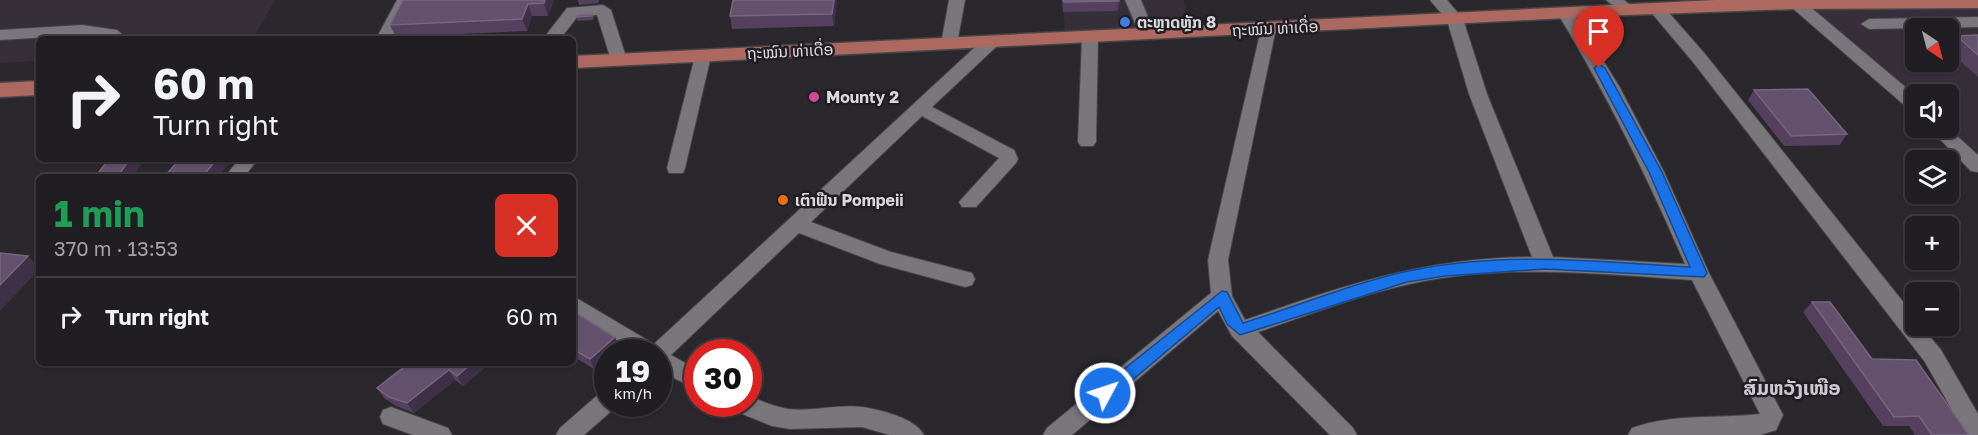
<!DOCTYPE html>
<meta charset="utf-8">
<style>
:root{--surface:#201e22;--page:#28272a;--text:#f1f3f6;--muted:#a2a2a5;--line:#3d3c40}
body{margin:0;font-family:"Golos Text","Noto Sans Lao",sans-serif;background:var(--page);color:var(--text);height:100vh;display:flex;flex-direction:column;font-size:22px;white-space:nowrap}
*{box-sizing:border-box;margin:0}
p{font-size:20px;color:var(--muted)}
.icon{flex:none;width:33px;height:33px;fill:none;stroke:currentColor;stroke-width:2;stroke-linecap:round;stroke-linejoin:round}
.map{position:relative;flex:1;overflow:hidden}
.panel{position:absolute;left:36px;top:174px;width:540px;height:192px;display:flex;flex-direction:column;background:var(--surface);border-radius:9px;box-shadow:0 2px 4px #0004,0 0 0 2px var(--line)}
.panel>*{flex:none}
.hud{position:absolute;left:36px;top:36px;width:540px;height:126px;border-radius:9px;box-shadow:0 2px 4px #0004,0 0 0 2px var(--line);background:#201e22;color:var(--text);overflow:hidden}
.needle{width:39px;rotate:144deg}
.fabs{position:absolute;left:1905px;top:18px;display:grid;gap:12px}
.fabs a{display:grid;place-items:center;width:54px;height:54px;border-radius:9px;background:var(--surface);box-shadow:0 2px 4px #0004,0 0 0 2px var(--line);font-size:30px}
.speed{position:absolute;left:594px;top:339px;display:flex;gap:12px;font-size:30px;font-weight:700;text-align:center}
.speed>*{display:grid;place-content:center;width:78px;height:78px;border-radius:50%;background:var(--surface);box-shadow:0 2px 4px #0004,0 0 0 2px var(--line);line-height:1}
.speed small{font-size:15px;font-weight:400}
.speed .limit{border:9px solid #d22;background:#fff;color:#111}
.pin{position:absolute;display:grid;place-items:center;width:51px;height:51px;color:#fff;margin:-62px -26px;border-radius:50% 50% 50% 0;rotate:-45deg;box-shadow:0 0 6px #0007}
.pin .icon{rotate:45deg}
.me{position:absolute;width:66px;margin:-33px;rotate:50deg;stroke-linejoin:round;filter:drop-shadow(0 0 4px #0008)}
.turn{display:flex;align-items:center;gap:21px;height:126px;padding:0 18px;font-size:27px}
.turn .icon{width:78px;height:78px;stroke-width:2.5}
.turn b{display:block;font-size:42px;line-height:51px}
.round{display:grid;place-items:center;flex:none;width:63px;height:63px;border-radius:9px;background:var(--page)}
.overview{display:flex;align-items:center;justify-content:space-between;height:102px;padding:0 18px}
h1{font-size:36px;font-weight:700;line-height:45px;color:#1e9e55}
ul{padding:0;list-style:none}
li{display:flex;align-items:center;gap:18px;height:78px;padding:0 18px;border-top:2px solid var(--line)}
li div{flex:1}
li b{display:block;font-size:22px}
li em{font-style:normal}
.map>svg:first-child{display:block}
</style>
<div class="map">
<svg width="1978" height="435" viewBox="0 0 1978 435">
<rect width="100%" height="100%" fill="#2b282d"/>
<path fill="#362f39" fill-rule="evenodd" d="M 0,0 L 275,0 L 253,39 L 39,39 L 39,61 L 0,63 Z
M 1062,0 L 1184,0 L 1188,32 L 1066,38 Z
M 1978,0 L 1978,157 L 1944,128 L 1948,128 L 1948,94 L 1916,94 L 1915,102 L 1801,3 ZM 1916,28 L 1948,28 L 1948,62 L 1916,62 Z"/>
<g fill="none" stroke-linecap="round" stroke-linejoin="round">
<defs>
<path id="minor" d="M 397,0 L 413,0 L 392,39 L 376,39 Z
M 949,0 L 965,0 L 957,44 L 949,49 L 941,44 Z
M 1125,0 L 1141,0 L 1155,34 L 1153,37 L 1141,37 Z
M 1430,0 L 1447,0 L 1463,19 L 1487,94 L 1553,257 L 1685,264 C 1647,176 1608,97 1558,14 L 1560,11 L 1572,11 L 1619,86 L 1664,172 L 1709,273 L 1783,415 L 1776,430 L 1760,435 L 1628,435 L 1632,428 C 1674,413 1717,419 1760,414 L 1692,280 C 1602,274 1509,264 1419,282 C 1364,293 1311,314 1258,332 L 1353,428 L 1357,435 L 1330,435 L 1232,336 L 1218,311 L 1072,435 L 1043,435 L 1047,428 L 1211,293 L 1208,260 L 1262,25 L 1268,23 L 1276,28 L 1228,260 L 1232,296 L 1245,320 C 1346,285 1423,258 1532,257 L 1469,94 L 1447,20 Z
M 1606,0 L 1624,0 L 1635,9 L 1633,12 L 1621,12 Z
M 1790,0 L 1802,0 L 1916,96 L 1916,112 L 1910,110 L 1790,6 L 1788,3 Z
M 1656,3 L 1662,5 L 1705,54 L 1916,318 L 1916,326 L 1921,326 L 1941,350 L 1978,414 L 1978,435 L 1966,435 L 1925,362 L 1693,62 L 1650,11 L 1648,8 L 1650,5 Z
M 603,5 L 611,10 L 627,60 L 625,64 L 619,65 L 611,60 L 597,15 L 578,16 L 560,39 L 543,39 L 567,8 Z
M 1978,17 L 1978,27 L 1869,29 L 1861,24 L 1869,19 Z
M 82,25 L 117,30 L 127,39 L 82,35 L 0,40 L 0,30 Z
M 1090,32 L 1098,37 L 1096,142 L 1093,146 L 1081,146 L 1078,142 L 1082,37 Z
M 992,36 L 1000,41 L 998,45 L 932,107 L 1014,150 L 1018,159 L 1016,163 L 976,207 L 962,207 L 959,202 L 999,158 L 922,116 L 811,222 L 891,252 L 972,273 L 975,279 L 972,285 L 965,287 L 880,264 L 799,233 L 671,355 L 698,370 L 698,390 L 658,370 L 658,352 L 632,352 L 573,314 L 573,296 L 654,344 L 986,37 Z
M 1978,36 L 1978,46 L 1948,47 L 1948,37 Z
M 703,51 L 711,56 L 685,168 L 683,173 L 669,173 L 667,168 L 695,56 Z
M 1929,128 L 1948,128 L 1978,155 L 1978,172 L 1971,171 Z
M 239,159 L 258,159 L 244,177 L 225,177 Z
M 608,391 L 608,404 L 618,404 L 616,407 L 584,435 L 556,435 L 560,428 L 600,393 Z
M 748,396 C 762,401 774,407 788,409 C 812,412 838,404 862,407 C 881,410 915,418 924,435 L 890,435 L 862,427 L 790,429 L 772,426 L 735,411 L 732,404 L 748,404 Z
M 391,407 L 448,428 L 452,435 L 413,435 L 383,424 L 380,417 L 383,410 Z"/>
<path id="major" d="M 1715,0 L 1978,0 L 1978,8 L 1796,9 L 1627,15 L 573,68 L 573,56 Z
M 39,81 L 39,95 L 0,97 L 0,83 Z"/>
</defs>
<use href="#minor" stroke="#474548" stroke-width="2"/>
<use href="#major" stroke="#474548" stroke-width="3"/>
<use href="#minor" fill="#79767c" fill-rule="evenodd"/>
<use href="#major" fill="#ad695f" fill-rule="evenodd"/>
</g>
<path fill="#55405f" d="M 403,0 L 554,0 L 548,16 L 532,16 L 527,31 L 396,37 L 390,25 Z
M 578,0 L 599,0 L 598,3 L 579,5 Z
M 837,0 L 834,26 L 732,29 L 730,16 Z
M 1062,0 L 1119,0 L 1118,11 L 1063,12 Z
M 592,14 L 594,17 L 593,20 L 577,21 L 576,17 Z
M 1978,35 L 1978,77 L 1948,50 L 1948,47 L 1957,36 Z
M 1754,90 L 1847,134 L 1840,145 L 1784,146 L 1748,100 Z
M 1812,302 L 1872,359 L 1969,435 L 1915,435 L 1909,426 L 1883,426 L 1803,312 Z
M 573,311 L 615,337 L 619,347 L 608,352 L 608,357 L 594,369 L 573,356 Z
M 94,363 L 142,363 L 139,367 L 96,365 Z
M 409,363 L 490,363 L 463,386 L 455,380 L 414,413 L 396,406 L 384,398 L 377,388 Z"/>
<path fill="#3e3046" d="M 545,0 L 554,0 L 548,16 L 544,3 Z
M 834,0 L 837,0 L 834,26 L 832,14 Z
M 528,4 L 532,16 L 527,31 L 522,19 Z
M 130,159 L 145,159 L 132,177 L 117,177 Z
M 217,159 L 233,159 L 218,177 L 202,177 Z
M 28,256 L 39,267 L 39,270 L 0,311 L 0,285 Z
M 615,337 L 619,347 L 613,352 L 608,352 L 608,357 L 594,369 L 590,359 Z
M 135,363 L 142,363 L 139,367 Z
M 472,363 L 490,363 L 463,386 L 457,376 Z
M 449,370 L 455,380 L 414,413 L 407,403 Z"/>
<path fill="#63516d" stroke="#76667e" stroke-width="1.5" d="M 403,0 L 545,0 L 544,3 L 528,4 L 522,19 L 390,25 Z
M 733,0 L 834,0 L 832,14 L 730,16 Z
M 1063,0 L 1119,0 L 1119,1 L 1064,2 Z
M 592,14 L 592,16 L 576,17 L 578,15 Z
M 1978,35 L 1978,55 L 1957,36 Z
M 1808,89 L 1847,134 L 1791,136 L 1754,90 Z
M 109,159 L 130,159 L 117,177 L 95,177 Z
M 180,159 L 217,159 L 202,177 L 164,177 Z
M 0,253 L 28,256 L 0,285 Z
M 1812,302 L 1830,302 L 1872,359 L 1916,360 L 1969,435 L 1932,435 L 1919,416 L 1894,417 Z
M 573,311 L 615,337 L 590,359 L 573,349 Z
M 409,363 L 472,363 L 457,376 L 449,370 L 407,403 L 389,397 L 377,388 Z"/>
<path fill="#1a73e8" stroke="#114b97" stroke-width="1.5" d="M 1599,64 L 1605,68 L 1662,172 L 1707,273 L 1704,277 L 1545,269 L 1445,276 L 1407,282 L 1240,335 L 1227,324 L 1219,307 L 1111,398 L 1099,398 L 1097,393 L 1099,389 L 1222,291 L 1227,292 L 1243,323 C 1298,306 1353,283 1408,271 C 1500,251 1597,261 1690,267 L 1649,172 L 1594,68 Z"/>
<circle fill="#3f7fe0" stroke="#211e23" stroke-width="2" cx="1125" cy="22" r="6"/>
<circle fill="#d1479c" stroke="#211e23" stroke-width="2" cx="814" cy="97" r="6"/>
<circle fill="#e8710a" stroke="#211e23" stroke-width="2" cx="783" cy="200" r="6"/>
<g text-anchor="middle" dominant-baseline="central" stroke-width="5" stroke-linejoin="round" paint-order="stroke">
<g font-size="16" font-weight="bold" fill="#dad8db" stroke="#211e23" text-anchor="start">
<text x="1137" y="22">ຕະຫຼາດຫຼັກ 8</text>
<text x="826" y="97">Mounty 2</text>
<text x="795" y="200">ເຕົາຟືນ Pompeii</text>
</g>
<g font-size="16" fill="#dad8db" stroke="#211e23">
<text transform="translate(1275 28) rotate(-3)">ຖະໝົນ ທ່າເດື່ອ</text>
<text transform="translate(790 51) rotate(-3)">ຖະໝົນ ທ່າເດື່ອ</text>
</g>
<g font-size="20" font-weight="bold" fill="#ccc8cf" stroke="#211e23">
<text x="1792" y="387">ສົມຫວັງເໜືອ</text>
</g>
</g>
</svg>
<div class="fabs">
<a><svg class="needle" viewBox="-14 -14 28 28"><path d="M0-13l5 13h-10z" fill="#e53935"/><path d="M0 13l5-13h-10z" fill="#a2a2a5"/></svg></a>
<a><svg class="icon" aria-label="sound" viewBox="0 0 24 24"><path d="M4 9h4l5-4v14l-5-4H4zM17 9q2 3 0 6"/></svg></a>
<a><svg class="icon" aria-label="layers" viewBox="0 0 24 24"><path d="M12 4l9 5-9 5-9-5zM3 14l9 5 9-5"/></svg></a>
<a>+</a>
<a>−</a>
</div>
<div class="speed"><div>19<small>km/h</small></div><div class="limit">30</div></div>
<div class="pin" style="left:1599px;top:68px;background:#d93025"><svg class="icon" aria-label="arrive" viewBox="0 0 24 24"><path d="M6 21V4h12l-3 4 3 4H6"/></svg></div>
<svg class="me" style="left:1105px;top:393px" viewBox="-20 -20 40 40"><circle r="17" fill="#1a73e8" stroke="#fff" stroke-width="3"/><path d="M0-11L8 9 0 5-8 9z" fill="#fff"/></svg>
<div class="hud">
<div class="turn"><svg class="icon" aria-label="right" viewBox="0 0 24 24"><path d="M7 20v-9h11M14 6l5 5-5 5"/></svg><div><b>60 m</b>Turn right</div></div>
</div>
<section class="panel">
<div class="overview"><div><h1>1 min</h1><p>370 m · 13:53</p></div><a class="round" style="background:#d93025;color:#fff"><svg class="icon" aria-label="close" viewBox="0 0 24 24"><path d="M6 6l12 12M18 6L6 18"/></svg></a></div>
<ul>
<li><svg class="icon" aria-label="right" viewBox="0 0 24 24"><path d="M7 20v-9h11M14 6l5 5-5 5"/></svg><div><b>Turn right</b></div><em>60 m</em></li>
</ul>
</section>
</div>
